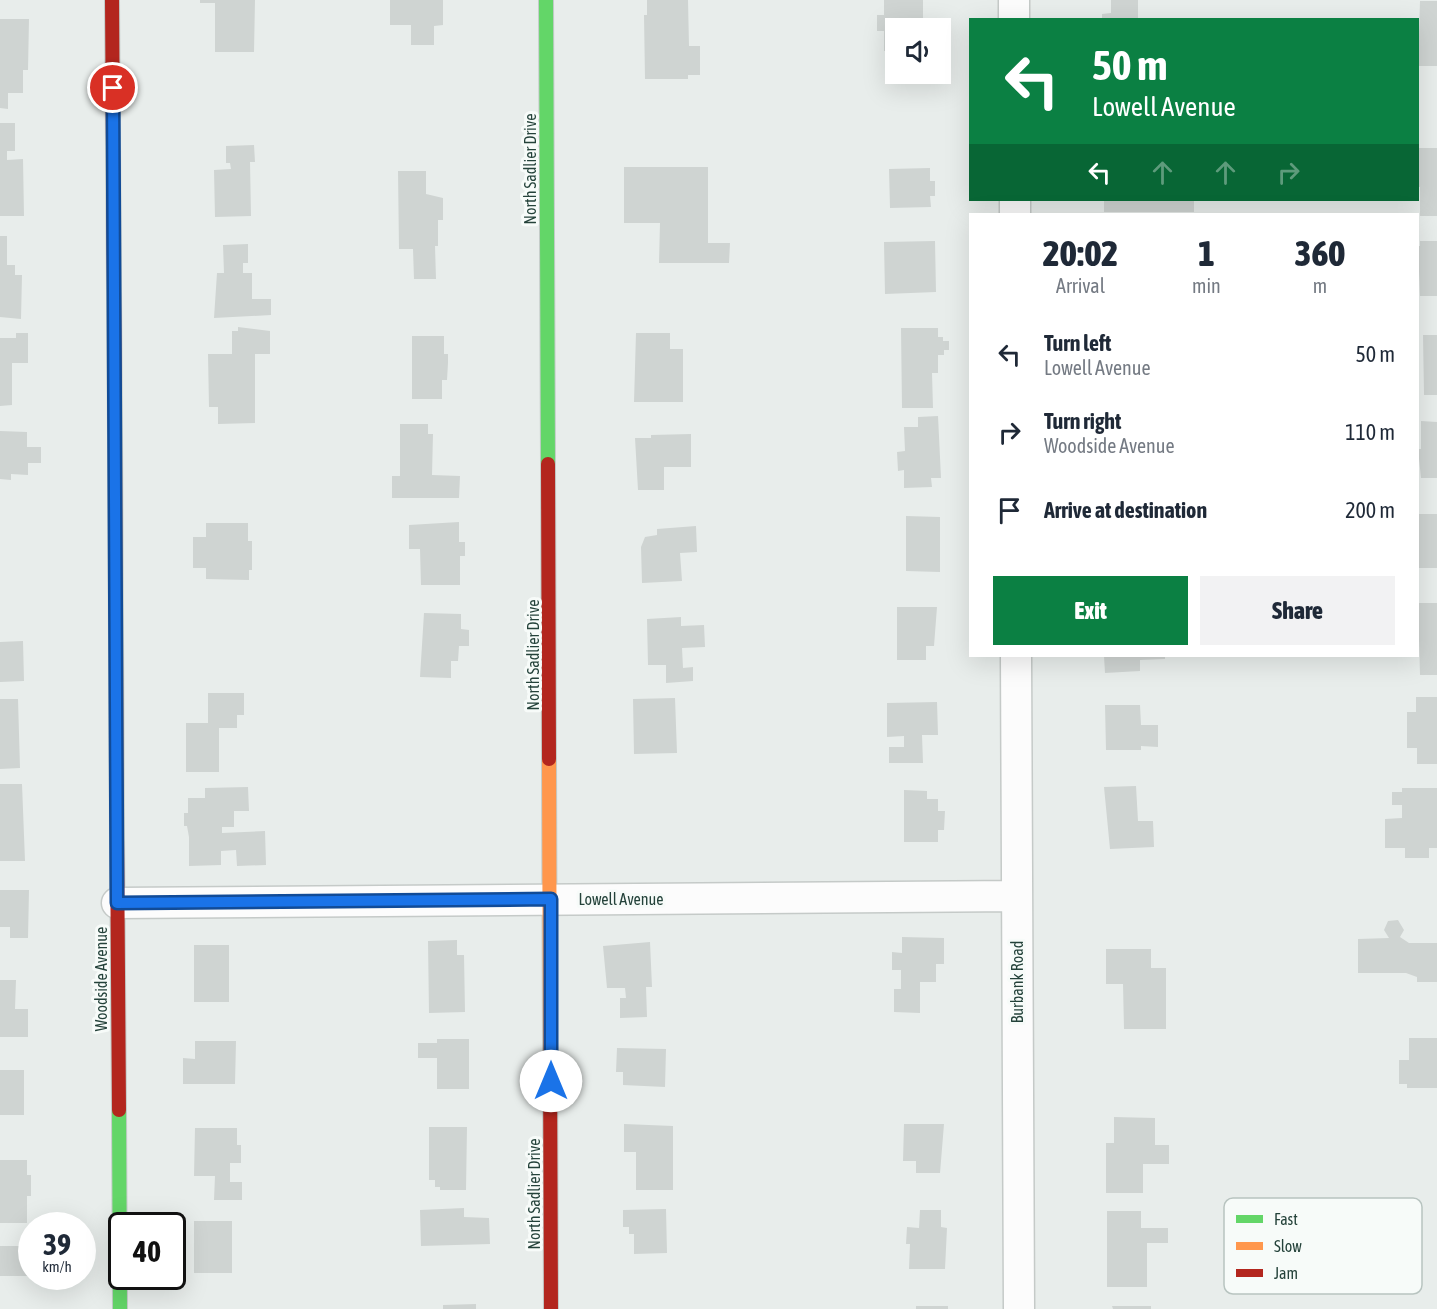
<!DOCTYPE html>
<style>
:root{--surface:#fff;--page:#f2f2f3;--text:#1f2937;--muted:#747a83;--accent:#0b8043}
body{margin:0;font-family:"Asap Condensed",sans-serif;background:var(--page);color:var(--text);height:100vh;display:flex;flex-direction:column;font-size:22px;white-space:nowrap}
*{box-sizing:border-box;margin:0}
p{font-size:20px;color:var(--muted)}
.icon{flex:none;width:33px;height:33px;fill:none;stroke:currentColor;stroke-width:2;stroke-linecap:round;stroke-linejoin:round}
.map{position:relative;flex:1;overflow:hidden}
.drawer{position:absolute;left:969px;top:213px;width:450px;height:444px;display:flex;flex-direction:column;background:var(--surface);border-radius:0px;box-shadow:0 6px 24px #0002}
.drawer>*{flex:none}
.top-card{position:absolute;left:969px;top:18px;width:450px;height:183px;border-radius:0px;box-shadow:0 6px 24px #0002;background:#0b8043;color:#fff;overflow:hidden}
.buttons{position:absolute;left:885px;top:18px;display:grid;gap:12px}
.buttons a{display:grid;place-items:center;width:66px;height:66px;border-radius:0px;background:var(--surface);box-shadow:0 6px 24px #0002;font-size:30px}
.speed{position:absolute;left:18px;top:1212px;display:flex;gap:12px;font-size:30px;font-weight:700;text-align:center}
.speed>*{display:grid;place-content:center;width:78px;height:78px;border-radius:50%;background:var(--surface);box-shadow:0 6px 24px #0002;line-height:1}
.speed small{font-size:15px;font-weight:400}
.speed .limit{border:3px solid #111;border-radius:9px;background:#fff;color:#111}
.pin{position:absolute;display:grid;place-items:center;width:51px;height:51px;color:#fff;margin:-26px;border:3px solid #fff;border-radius:50%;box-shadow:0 2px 6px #0007}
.me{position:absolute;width:66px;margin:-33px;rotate:0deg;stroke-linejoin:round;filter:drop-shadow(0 0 4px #0008)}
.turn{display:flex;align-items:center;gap:21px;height:126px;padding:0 24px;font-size:27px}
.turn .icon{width:78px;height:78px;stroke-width:2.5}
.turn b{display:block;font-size:42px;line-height:51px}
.lanes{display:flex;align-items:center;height:57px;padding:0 24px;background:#0003;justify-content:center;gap:30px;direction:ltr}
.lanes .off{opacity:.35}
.eta{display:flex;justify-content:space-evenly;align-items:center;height:102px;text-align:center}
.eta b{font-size:36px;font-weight:800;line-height:42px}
.cta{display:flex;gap:12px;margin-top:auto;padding:12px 24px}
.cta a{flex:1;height:69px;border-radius:0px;background:var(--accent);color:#fff;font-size:24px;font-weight:800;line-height:69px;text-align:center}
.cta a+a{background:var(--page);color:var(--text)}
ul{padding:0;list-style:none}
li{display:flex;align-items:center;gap:18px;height:78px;padding:0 24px}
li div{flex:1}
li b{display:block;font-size:22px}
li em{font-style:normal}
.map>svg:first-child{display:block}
</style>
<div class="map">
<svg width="1437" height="1309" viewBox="0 0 1437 1309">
<rect width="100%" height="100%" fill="#e8edeb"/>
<path fill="#cfd4d2" d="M 200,0 L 255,0 L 254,52 L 215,52 L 215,3 L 200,3 Z
M 390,0 L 443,0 L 443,25 L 434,26 L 434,45 L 411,45 L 411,25 L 390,25 Z
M 647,0 L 688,0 L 689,46 L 700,46 L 700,75 L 688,75 L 688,79 L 645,79 L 644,15 L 647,15 Z
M 884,0 L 923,0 L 923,28 L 896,28 L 896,51 L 884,51 L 884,31 L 877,31 L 877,15 L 884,15 Z
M 1111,0 L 1138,0 L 1138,20 L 1102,20 L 1102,14 L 1111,13 Z
M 1420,1 L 1437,1 L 1437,66 L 1418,66 Z
M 0,19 L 29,19 L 28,70 L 23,70 L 23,93 L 8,93 L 8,109 L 0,108 Z
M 0,123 L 15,123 L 15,151 L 7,151 L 7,160 L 23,159 L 24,216 L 0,216 Z
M 254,145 L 255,162 L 250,162 L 251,216 L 215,217 L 214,170 L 231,169 L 230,163 L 226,163 L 226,146 Z
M 1419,148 L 1437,148 L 1437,216 L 1420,216 L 1420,187 L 1418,187 Z
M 624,167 L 708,167 L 708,243 L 730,243 L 729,263 L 659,263 L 660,223 L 624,223 Z
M 930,168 L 930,181 L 935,181 L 935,196 L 930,196 L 931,207 L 890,208 L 889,169 Z
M 398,171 L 426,171 L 426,194 L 443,198 L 443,220 L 438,220 L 438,246 L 435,246 L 436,279 L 414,279 L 413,249 L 399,249 Z
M 1104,200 L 1194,200 L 1194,212 L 1104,212 Z
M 0,236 L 7,236 L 7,265 L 15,265 L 15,275 L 22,275 L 21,319 L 0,317 Z
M 935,241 L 936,292 L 885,294 L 884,242 Z
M 1420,241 L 1437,241 L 1437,296 L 1420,296 L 1418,246 L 1420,246 Z
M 248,244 L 248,263 L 243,263 L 243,273 L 252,273 L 252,299 L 271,299 L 271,315 L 214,318 L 217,273 L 224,273 L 223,245 Z
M 238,327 L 270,331 L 270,354 L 255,354 L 255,423 L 218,424 L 218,407 L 209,407 L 208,354 L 232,354 L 232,331 L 238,331 Z
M 901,328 L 938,328 L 938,337 L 943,337 L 943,341 L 949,341 L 949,350 L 944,350 L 944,355 L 938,355 L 938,373 L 932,373 L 933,408 L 902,408 Z
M 16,333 L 28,333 L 28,363 L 12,363 L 12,405 L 0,406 L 0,338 L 16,338 Z
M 636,333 L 670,333 L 670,349 L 683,349 L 683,402 L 634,402 Z
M 1423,335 L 1437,335 L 1437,395 L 1424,395 Z
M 412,336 L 444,336 L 444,354 L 448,354 L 448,363 L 447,380 L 442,380 L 442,399 L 412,399 Z
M 938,416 L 941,478 L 931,478 L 932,487 L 904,488 L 904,470 L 898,471 L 897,452 L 905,451 L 904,427 L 918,427 L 918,417 Z
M 1421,421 L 1437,422 L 1437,478 L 1421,478 L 1418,449 L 1421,449 Z
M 400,424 L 428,424 L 428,434 L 433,434 L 432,475 L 460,476 L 459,498 L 392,498 L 392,476 L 400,476 Z
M 0,431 L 27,432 L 27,447 L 41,447 L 41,463 L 28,463 L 28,475 L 11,474 L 11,480 L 0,479 Z
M 691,434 L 691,467 L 664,467 L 664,490 L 638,490 L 635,438 L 651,438 L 651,435 Z
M 1418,514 L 1437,514 L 1437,568 L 1418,568 Z
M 906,516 L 940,517 L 940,572 L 906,571 Z
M 459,522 L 459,542 L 465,542 L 465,556 L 460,556 L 460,585 L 421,585 L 420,549 L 409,549 L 409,525 Z
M 206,523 L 248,523 L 248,541 L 252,541 L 252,570 L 249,570 L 249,580 L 206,579 L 206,568 L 193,568 L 193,537 L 206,537 Z
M 696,526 L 697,552 L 680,553 L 682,581 L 642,583 L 641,547 L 645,537 L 657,535 L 657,529 Z
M 1418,603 L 1437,603 L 1437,675 L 1420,675 Z
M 897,607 L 937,607 L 934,646 L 926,646 L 926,660 L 897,660 Z
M 424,613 L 461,614 L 461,629 L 469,630 L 469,646 L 459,646 L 458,661 L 451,661 L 451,678 L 420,677 Z
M 681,617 L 681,626 L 704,625 L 705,647 L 682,648 L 683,668 L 693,667 L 693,681 L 666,683 L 666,665 L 648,665 L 647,619 Z
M 23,641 L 24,681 L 0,682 L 0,642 Z
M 1104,656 L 1165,656 L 1165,659 L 1140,660 L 1140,671 L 1105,673 Z
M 208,693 L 244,693 L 244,715 L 237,715 L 237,728 L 219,728 L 219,772 L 186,772 L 186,723 L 208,723 Z
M 1416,697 L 1437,697 L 1437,764 L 1417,764 L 1417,748 L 1407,748 L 1407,712 L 1416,712 Z
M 675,698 L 677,753 L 634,754 L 633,699 Z
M 0,699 L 18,699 L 20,768 L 0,769 Z
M 937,702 L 938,735 L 922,735 L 923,763 L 889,763 L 889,747 L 904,747 L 904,736 L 887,737 L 887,703 Z
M 1105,705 L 1140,705 L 1141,725 L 1158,725 L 1158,747 L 1141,746 L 1141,750 L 1106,750 Z
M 0,784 L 22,784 L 25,861 L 0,861 Z
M 1136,786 L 1138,821 L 1153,821 L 1154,847 L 1110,849 L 1104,787 Z
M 248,787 L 249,811 L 234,811 L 234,827 L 222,827 L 222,833 L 265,831 L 266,865 L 237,866 L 236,850 L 221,851 L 221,865 L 189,866 L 189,837 L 187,826 L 184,826 L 184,813 L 188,813 L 188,798 L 205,798 L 205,788 Z
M 1402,788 L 1437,788 L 1437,848 L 1429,848 L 1429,858 L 1405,858 L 1405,848 L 1385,848 L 1385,819 L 1402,818 L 1402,805 L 1392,805 L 1392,792 L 1402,792 Z
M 904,790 L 927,791 L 927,799 L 938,799 L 938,811 L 945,811 L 944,830 L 938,830 L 938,842 L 904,842 Z
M 0,890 L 29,890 L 28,938 L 10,938 L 10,927 L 0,927 Z
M 1398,920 L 1404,930 L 1400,937 L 1409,943 L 1437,943 L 1437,982 L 1417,982 L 1417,977 L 1406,973 L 1358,973 L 1358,939 L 1389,938 L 1384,930 L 1388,921 Z
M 902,937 L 944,938 L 944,964 L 936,964 L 936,982 L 920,982 L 920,1013 L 894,1012 L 894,989 L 901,989 L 901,970 L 892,970 L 892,952 L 902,953 Z
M 457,940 L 457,955 L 464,955 L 465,1012 L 429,1013 L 428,941 Z
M 650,942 L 652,987 L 646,987 L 647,1017 L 620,1018 L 620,998 L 626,998 L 625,988 L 607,988 L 603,946 Z
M 194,945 L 229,945 L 229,1002 L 194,1002 Z
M 1106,949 L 1151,949 L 1151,968 L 1166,968 L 1166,1029 L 1124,1029 L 1123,984 L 1106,984 Z
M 0,980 L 16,980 L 15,1009 L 28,1009 L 28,1037 L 0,1037 Z
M 1409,1038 L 1437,1038 L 1437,1088 L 1407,1088 L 1407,1084 L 1399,1084 L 1399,1060 L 1409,1060 Z
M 437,1039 L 469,1039 L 469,1089 L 437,1089 L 437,1058 L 418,1058 L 418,1043 L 437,1043 Z
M 195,1041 L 236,1041 L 235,1084 L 183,1084 L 183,1058 L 195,1059 Z
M 617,1048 L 666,1049 L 665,1087 L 623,1085 L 623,1072 L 616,1072 Z
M 0,1070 L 24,1070 L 24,1115 L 0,1115 Z
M 1114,1117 L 1155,1118 L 1155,1145 L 1169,1145 L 1169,1164 L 1143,1164 L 1143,1193 L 1106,1193 L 1106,1143 L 1114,1143 Z
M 624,1124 L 673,1126 L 673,1190 L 636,1190 L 636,1152 L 624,1152 Z
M 904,1124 L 944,1124 L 940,1173 L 916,1173 L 916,1161 L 903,1161 Z
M 429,1127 L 467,1127 L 466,1190 L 440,1190 L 440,1187 L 435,1187 L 435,1180 L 429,1180 Z
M 195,1128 L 237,1128 L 237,1145 L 241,1145 L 241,1163 L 230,1163 L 230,1182 L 242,1182 L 242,1200 L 214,1200 L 215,1176 L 194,1176 Z
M 0,1160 L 27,1160 L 27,1175 L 31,1175 L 31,1196 L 27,1196 L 27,1223 L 0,1223 Z
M 464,1208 L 464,1217 L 489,1218 L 490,1244 L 421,1246 L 420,1210 Z
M 666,1209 L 667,1253 L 634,1254 L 634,1234 L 629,1234 L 629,1227 L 623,1227 L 623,1210 Z
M 920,1210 L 941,1210 L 941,1227 L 947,1228 L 945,1269 L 909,1269 L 910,1244 L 906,1244 L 907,1227 L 919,1228 Z
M 1107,1211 L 1141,1211 L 1141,1228 L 1168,1228 L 1168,1243 L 1147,1243 L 1147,1287 L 1107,1287 Z
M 194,1221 L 232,1221 L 232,1273 L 194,1273 Z
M 0,1246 L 32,1246 L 32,1276 L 0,1276 Z
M 476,1304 L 476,1309 L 443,1309 L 443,1305 Z
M 916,1306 L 948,1306 L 948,1309 L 916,1309 Z
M 1112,1306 L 1151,1306 L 1151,1309 L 1113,1309 Z"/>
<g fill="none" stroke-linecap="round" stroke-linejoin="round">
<defs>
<path id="street" d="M 1014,0 L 1014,20
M 1015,200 L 1015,214
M 1016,656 L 1019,1309
M 117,903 L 1017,896"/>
<path id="fast" d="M 546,0 L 548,464
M 119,1110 L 120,1309"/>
<path id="slow" d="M 115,436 L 117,837
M 549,759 L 550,1059"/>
<path id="jam" d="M 112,0 L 115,436
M 548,464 L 549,759
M 117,837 L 119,1110
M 550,1059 L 551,1309"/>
</defs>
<use href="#street" stroke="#c5cac8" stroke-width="33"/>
<use href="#fast" stroke="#c3cbc8" stroke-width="16"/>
<use href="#slow" stroke="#c3cbc8" stroke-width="16"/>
<use href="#jam" stroke="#c3cbc8" stroke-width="16"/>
<use href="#street" stroke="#fcfcfc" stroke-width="30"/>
<use href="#fast" stroke="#63d668" stroke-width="14"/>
<use href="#slow" stroke="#ff974d" stroke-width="14"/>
<use href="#jam" stroke="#b3261e" stroke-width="14"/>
</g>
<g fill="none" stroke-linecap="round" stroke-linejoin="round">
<defs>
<path id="route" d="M 113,88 L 117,903 L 551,899 L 551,1081"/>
</defs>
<use href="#route" stroke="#114b97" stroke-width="15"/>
<use href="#route" stroke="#1a73e8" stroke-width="10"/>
</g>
<g text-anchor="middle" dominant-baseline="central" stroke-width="6" stroke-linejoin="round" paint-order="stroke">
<g font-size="16" fill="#24423a" stroke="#f7fbf9">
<text transform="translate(530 169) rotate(-90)">North Sadlier Drive</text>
<text transform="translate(533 655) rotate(-90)">North Sadlier Drive</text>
<text x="621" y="899">Lowell Avenue</text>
<text transform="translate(101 979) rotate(-90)">Woodside Avenue</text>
<text transform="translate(1017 982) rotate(-90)">Burbank Road</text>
<text transform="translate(534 1194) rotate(-90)">North Sadlier Drive</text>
</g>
</g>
<rect x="1224" y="1198" width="198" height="96" rx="9" fill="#f7fbf9" stroke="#b8c4c0" stroke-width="1.5"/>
<rect x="1236" y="1215" width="27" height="8" fill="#63d668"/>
<rect x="1236" y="1242" width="27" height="8" fill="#ff974d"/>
<rect x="1236" y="1269" width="27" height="8" fill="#b3261e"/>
<g font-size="16" fill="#24423a">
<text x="1274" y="1225">Fast</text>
<text x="1274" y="1252">Slow</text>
<text x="1274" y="1279">Jam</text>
</g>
</svg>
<div class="buttons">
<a><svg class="icon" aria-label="sound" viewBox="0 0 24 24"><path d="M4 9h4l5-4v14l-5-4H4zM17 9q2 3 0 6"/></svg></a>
</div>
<div class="speed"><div>39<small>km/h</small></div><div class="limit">40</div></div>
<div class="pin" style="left:113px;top:88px;background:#d93025"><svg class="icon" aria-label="arrive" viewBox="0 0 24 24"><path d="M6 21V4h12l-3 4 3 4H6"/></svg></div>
<svg class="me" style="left:551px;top:1081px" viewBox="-20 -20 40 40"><circle r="19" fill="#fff"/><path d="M0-13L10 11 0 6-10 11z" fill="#1a73e8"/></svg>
<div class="top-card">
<div class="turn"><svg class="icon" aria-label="left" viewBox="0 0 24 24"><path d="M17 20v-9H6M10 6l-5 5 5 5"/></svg><div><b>50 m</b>Lowell Avenue</div></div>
<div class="lanes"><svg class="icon" aria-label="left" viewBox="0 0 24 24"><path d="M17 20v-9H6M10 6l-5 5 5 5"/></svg><svg class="icon off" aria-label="ahead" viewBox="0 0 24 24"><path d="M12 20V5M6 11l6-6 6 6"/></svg><svg class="icon off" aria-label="ahead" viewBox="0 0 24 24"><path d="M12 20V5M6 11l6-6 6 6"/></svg><svg class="icon off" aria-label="right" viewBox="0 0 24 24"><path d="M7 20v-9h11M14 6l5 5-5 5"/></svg></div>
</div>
<section class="drawer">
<div class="eta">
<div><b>20:02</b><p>Arrival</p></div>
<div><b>1</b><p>min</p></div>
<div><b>360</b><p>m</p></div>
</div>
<ul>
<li><svg class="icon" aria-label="left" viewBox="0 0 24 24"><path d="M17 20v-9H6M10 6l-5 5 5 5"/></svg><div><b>Turn left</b><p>Lowell Avenue</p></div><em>50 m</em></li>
<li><svg class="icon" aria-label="right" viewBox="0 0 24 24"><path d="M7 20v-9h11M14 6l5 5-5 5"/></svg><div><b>Turn right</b><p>Woodside Avenue</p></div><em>110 m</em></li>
<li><svg class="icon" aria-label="arrive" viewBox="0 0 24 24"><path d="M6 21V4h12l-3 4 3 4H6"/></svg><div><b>Arrive at destination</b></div><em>200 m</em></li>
</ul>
<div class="cta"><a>Exit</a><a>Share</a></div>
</section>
</div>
